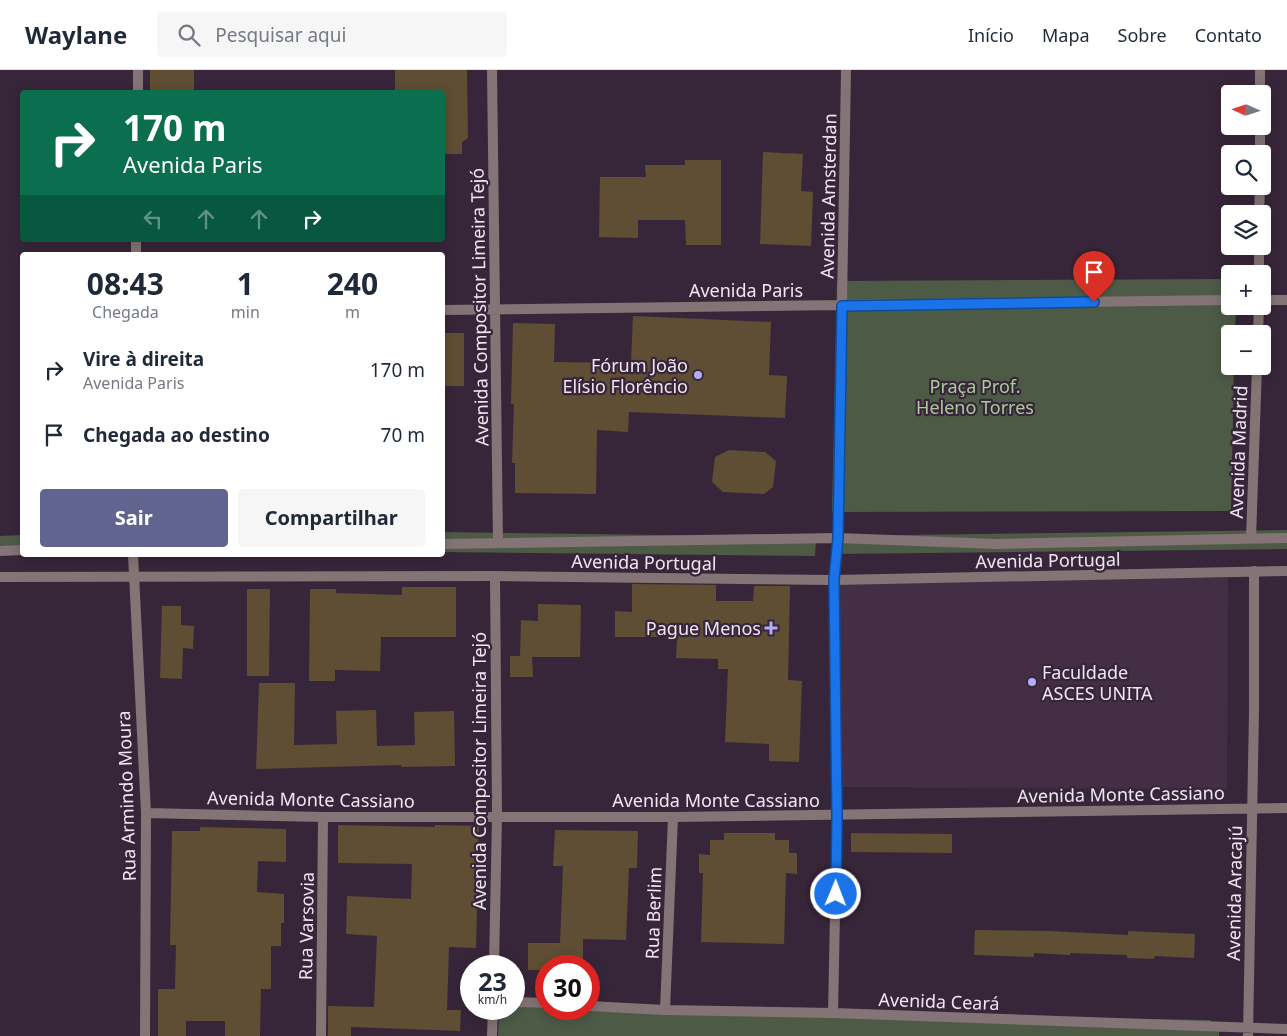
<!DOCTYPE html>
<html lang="pt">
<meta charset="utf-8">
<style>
:root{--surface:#fff;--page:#f6f6f7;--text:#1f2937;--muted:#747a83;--line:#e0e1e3;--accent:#61648e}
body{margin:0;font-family:"Noto Sans",sans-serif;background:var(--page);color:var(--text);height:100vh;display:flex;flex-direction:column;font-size:19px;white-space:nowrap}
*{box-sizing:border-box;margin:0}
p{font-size:16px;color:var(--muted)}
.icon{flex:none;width:28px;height:28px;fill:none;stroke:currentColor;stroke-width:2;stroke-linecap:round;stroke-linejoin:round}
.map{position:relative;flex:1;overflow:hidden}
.side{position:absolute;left:20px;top:182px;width:425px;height:305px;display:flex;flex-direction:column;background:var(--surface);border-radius:5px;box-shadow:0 2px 12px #0003}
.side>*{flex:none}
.top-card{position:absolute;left:20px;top:20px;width:425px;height:152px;border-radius:5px;box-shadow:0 2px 12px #0003;background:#0b6e4f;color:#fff;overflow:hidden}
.needle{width:32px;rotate:273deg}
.controls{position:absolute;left:1221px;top:15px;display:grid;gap:10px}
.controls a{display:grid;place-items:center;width:50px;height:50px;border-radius:5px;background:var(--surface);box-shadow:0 2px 12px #0003;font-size:25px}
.speed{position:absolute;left:460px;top:885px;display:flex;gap:10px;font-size:25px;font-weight:700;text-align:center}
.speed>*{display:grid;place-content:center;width:65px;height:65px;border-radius:50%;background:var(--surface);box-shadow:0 2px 12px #0003;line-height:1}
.speed small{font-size:12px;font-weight:400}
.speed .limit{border:8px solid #d22;background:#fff;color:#111}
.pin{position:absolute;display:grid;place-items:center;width:42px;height:42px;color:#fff;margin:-51px -21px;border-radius:50% 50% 50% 0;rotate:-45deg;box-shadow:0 0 5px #0007}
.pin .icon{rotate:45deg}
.me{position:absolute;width:55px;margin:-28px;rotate:1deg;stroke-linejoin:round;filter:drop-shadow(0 0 4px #0008)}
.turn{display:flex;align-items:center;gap:18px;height:105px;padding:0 20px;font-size:22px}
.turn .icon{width:65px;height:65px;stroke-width:2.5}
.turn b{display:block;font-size:35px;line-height:42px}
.lanes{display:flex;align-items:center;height:48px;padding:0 20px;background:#0003;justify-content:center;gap:25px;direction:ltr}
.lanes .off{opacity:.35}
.eta{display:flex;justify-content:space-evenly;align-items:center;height:85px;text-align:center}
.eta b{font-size:30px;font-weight:700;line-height:35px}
.primary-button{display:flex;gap:10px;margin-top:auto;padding:10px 20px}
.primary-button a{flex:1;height:58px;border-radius:5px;background:var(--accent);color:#fff;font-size:20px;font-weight:700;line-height:58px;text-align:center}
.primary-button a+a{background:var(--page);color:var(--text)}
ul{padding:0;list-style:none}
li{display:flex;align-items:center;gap:15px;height:65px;padding:0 20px}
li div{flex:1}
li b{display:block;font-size:19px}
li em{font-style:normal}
header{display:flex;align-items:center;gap:30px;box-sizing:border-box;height:70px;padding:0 25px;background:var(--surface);border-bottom:1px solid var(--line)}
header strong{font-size:24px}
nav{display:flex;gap:28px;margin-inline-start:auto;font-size:18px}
.search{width:350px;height:45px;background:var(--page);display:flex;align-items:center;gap:12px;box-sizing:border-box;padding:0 18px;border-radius:5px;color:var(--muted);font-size:19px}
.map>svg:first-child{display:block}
</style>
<header>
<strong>Waylane</strong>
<div class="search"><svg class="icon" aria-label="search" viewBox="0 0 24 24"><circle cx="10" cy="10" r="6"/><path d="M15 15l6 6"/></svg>Pesquisar aqui</div>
<nav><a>Início</a><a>Mapa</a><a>Sobre</a><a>Contato</a></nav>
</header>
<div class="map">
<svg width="1287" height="966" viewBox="0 0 1287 966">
<rect width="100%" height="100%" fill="#372639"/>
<path fill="#432e45" d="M 836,505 L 1228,508 L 1227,719 L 837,717 Z"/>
<path fill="#4d5b46" d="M 1230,209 L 1230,236 L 1236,236 L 1235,264 L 1230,264 L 1230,296 L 1234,296 L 1231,441 L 832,442 L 837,211 Z
M 1287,460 L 1287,479 L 834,484 L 835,466 Z
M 442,462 L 816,467 L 815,486 L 443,482 Z
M 22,465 L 22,484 L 0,484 L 0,466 Z
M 514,937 L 1210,950 L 1219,961 L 1219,966 L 498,966 L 499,947 L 506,939 L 514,939 Z"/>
<path fill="#5f4e33" d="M 150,0 L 194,0 L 194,22 L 150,22 Z
M 395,0 L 467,0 L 468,68 L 462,72 L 462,84 L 442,84 L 442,22 L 395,22 Z
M 763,82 L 803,84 L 801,121 L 813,122 L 811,176 L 760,174 Z
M 685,90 L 721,90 L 721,175 L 686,175 L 685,150 L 638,150 L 638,168 L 599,167 L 600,107 L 646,107 L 645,95 L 685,95 Z
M 633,246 L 771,252 L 769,305 L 787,306 L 785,348 L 629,342 L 628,362 L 597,360 L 596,424 L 515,423 L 515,393 L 512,393 L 514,334 L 511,334 L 513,253 L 555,254 L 554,292 L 631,293 Z
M 442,263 L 464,263 L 464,316 L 442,316 Z
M 729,380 L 765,382 L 776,391 L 773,417 L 764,424 L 723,422 L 712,412 L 715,387 Z
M 632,514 L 716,515 L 716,531 L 753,531 L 754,516 L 790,516 L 788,610 L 802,611 L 799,692 L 769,691 L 769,674 L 725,672 L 728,599 L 718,599 L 718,589 L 676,588 L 677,567 L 615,567 L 615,541 L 632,542 Z
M 402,517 L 456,517 L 456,567 L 381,567 L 380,601 L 335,600 L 335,611 L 309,611 L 310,519 L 336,519 L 336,523 L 402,525 Z
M 247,519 L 270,519 L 269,606 L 247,606 Z
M 538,534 L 581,535 L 580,587 L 532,587 L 533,607 L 510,607 L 510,586 L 520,586 L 521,550 L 538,551 Z
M 162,536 L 181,536 L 181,555 L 194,556 L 193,579 L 183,578 L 182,609 L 160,608 Z
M 259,613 L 295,613 L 294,675 L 337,674 L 336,641 L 376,640 L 377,676 L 415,675 L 414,642 L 454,641 L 455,696 L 401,697 L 401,695 L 256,699 Z
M 338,755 L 435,757 L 435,755 L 479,756 L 476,878 L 449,877 L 447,940 L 461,940 L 460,961 L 351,957 L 351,966 L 328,966 L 328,936 L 374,937 L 377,866 L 346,864 L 347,826 L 411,829 L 412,794 L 338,793 Z
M 200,757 L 286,759 L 286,792 L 258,791 L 257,822 L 284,824 L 284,853 L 281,853 L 281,876 L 271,876 L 271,919 L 261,919 L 260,966 L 225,966 L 225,951 L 186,951 L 186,966 L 158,966 L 158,919 L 175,919 L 176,875 L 170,875 L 172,761 L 200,761 Z
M 555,760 L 638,761 L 637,798 L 629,798 L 626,870 L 583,869 L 583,896 L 546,896 L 546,900 L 528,900 L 528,873 L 560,873 L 563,796 L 553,796 Z
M 724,763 L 775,763 L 775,770 L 789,770 L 789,783 L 797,783 L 797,804 L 786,803 L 784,874 L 701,872 L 703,803 L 699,803 L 699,784 L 710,785 L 710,770 L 724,770 Z
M 851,763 L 952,764 L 952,783 L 851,782 Z
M 975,860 L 1050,861 L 1128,865 L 1128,861 L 1195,864 L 1194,888 L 1155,886 L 1154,889 L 1127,888 L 1127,885 L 1070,883 L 1070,885 L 1034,883 L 1034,887 L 974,885 Z"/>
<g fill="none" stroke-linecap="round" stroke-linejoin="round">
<path stroke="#857475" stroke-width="10" d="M 492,0 L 498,473
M 138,22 L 138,0
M 1260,24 L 1260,0
M 1260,84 L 1260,56
M 1259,144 L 1260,116
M 136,185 L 136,170
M 1259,204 L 1259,176
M 1262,230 L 1287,230
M 442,240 L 1230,230
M 1258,264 L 1259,236
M 1251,468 L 1257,296
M 133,485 L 146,743 L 145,966
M 146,743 L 323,747 L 673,747 L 1287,738
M 494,896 L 497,746 L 495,506
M 514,932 L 546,933
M 589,936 L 665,940 L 833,943 L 1287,959
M 665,940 L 673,747
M 833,943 L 837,745 L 834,510 L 838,468 L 846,0
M 1248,965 L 1254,641 L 1254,501
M 321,966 L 323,747
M 492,966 L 493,939"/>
<path stroke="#857475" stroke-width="10" d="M 442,474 L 838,468 L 996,474 L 1287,468
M 0,481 L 22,480
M 0,507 L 495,506 L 834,510 L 1287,501"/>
</g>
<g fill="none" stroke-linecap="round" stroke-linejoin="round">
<defs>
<path id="route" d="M 836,824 L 837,745 L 834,510 L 838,468 L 842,236 L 1094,232"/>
</defs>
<use href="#route" stroke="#114b97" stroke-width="12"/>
<use href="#route" stroke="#1a73e8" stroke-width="9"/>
</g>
<g fill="#b2adf9" stroke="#372639" stroke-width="2">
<circle cx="698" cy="305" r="5"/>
<path d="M768.5 550.5h5v5h5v5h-5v5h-5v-5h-5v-5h5z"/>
<circle cx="1032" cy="612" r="5"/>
</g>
<g text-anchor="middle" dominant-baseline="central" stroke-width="4.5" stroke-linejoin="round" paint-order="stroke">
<g font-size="18" fill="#f0e5f1" stroke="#372639">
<text transform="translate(828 126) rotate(-89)">Avenida Amsterdan</text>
<text x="746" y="220">Avenida Paris</text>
<text transform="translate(479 237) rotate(-91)">Avenida Compositor Limeira Tejó</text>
<text transform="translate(1238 382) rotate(-88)">Avenida Madrid</text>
<text transform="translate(1048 490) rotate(-1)">Avenida Portugal</text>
<text transform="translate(644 492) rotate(1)">Avenida Portugal</text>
<text transform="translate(479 701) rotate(-90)">Avenida Compositor Limeira Tejó</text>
<text transform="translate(1121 724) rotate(-1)">Avenida Monte Cassiano</text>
<text transform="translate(126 726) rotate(-92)">Rua Armindo Moura</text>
<text transform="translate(311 729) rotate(1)">Avenida Monte Cassiano</text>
<text x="716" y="730">Avenida Monte Cassiano</text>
<text transform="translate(1234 823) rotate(-89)">Avenida Aracajú</text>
<text transform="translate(653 843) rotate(-88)">Rua Berlim</text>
<text transform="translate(306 856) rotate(-89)">Rua Varsovia</text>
<text transform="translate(939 931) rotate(2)">Avenida Ceará</text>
</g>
<g font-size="18" fill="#f0e5f1" stroke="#372639" text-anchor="end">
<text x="688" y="295">Fórum João<tspan x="688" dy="21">Elísio Florêncio</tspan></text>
<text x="761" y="558">Pague Menos</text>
<text x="1042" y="602" text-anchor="start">Faculdade<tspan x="1042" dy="21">ASCES UNITA</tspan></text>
</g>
<g font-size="18" fill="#abcb99" stroke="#372639">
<text x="975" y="316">Praça Prof.<tspan x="975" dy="21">Heleno Torres</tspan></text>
</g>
</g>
</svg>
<div class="controls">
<a><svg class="needle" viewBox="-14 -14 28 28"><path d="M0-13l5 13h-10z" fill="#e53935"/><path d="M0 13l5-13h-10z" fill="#747a83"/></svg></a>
<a><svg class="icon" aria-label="search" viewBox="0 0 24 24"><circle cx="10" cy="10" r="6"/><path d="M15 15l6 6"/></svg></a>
<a><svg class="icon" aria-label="layers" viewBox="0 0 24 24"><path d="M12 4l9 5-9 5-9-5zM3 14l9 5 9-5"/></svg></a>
<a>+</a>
<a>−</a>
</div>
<div class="speed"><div>23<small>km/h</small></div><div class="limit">30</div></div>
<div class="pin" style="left:1094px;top:232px;background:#d93025"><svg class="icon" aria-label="arrive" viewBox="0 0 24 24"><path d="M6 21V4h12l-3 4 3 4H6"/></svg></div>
<svg class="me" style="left:836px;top:824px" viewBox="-20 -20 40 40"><circle r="17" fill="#1a73e8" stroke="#fff" stroke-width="3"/><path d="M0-11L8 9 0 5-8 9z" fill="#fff"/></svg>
<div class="top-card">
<div class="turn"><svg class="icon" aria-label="right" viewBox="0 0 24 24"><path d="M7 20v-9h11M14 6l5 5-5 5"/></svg><div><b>170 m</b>Avenida Paris</div></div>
<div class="lanes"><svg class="icon off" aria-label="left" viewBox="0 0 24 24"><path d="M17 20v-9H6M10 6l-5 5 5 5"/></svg><svg class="icon off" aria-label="ahead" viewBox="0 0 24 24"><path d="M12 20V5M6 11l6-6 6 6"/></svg><svg class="icon off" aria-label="ahead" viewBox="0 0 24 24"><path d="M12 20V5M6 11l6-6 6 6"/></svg><svg class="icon" aria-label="right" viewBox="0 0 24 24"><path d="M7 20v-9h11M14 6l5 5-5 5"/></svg></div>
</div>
<section class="side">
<div class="eta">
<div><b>08:43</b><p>Chegada</p></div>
<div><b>1</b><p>min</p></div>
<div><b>240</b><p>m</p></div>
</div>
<ul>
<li><svg class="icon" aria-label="right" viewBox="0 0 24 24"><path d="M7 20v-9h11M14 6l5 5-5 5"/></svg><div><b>Vire à direita</b><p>Avenida Paris</p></div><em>170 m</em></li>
<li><svg class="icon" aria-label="arrive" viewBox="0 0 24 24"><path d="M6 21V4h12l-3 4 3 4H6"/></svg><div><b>Chegada ao destino</b></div><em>70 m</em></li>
</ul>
<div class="primary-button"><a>Sair</a><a>Compartilhar</a></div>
</section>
</div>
